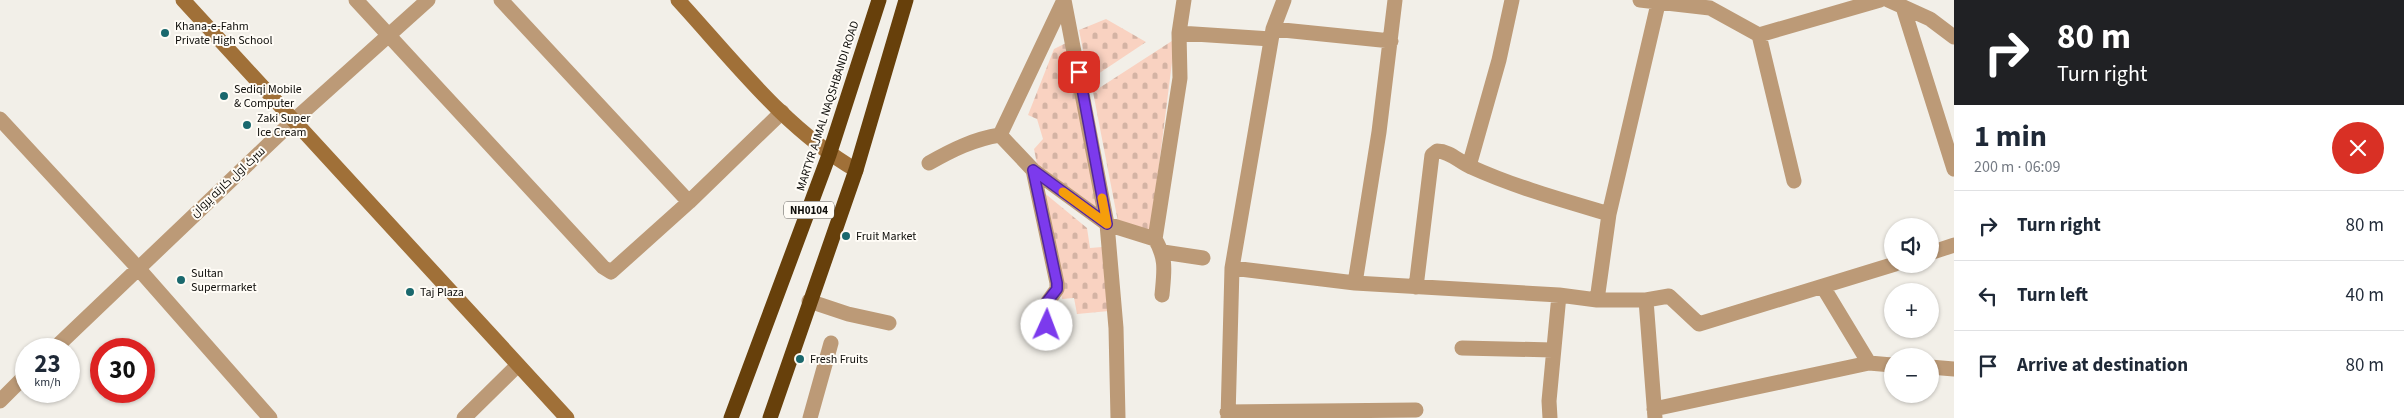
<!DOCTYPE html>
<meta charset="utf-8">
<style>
:root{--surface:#fff;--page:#f2f2f3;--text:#1f2937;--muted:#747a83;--line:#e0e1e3}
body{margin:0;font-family:"Source Sans 3",Cairo,sans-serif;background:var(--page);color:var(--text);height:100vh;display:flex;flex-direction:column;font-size:19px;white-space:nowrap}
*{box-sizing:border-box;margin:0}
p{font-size:16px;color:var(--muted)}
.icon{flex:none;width:28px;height:28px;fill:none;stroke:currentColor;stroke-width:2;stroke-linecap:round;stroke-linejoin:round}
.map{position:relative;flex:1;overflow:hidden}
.side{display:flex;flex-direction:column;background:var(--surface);width:450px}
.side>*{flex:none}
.banner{background:#202124;color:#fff;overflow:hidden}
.controls{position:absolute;left:1884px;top:218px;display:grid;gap:10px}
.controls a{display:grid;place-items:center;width:55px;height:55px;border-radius:50%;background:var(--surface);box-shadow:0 1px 4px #0004;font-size:25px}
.speed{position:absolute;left:15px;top:338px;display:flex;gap:10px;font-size:25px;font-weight:700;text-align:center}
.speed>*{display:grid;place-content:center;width:65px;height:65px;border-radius:50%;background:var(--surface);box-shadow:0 1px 4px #0004;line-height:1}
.speed small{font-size:12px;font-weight:400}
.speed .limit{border:8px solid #d22;background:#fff;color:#111}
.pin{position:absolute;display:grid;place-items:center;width:42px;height:42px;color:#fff;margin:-21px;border-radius:10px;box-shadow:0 2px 8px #0006}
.me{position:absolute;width:55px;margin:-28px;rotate:2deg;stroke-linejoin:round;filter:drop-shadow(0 0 4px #0008)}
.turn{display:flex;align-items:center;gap:18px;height:105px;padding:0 20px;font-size:22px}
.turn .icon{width:65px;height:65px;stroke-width:2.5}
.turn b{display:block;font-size:35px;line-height:42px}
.round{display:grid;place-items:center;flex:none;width:52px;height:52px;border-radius:26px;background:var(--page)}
.summary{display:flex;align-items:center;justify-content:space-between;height:85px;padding:0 20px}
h1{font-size:30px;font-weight:700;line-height:38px}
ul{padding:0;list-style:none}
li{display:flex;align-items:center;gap:15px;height:70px;padding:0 20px;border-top:1px solid var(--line)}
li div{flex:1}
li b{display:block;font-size:19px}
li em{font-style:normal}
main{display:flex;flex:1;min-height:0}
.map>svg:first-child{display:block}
</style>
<main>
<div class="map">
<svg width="1954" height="418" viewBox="0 0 1954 418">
<defs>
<pattern id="cemetery-stones" width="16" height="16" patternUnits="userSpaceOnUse" patternTransform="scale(1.25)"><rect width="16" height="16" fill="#f9d2c1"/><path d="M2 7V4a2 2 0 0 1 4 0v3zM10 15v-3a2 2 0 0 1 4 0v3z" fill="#d4b3a4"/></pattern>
</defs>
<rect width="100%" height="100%" fill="#f2efe8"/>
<path fill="url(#cemetery-stones)" d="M 1106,19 L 1146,42 L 1089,80 L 1079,30 Z
M 1175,39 L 1150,236 L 1119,227 L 1093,92 Z
M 1066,43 L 1099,218 L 1038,169 L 1034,149 L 1043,139 L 1037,119 L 1028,115 L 1054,49 Z
M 1042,191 L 1087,228 L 1090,248 L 1102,247 L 1109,311 L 1077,314 L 1074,298 L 1062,299 Z"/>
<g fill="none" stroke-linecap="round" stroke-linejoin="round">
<path stroke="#bc9a77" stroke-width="15" d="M 356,0 L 603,267 L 611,272 L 689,202 L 782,112
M 501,0 L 689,202
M 1064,0 L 1107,224 L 1116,328 L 1118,418
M 1640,0 L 1710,8 L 1759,35 L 1880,0
M 1888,0 L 1930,19 L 1954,37
M 1903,7 L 1954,169
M 1273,29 L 1391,41
M 1179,33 L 1271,39
M 1759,35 L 1794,181
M 0,119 L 137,267 L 270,418
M 1000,135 L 1033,170 L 1107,224 L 1155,239
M 1000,135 L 1064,0
M 929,163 C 952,150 974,139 1000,135
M 1469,166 L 1499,60 L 1512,0
M 1033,170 L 1057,283 L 1057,289 L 1047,303 L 1048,342
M 1163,252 L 1203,258
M 1930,253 L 1954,245
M 1232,268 L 1355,283 L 1559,295 L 1597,300 L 1646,300 L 1669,296 L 1699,324 L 1895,264
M 1355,283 L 1379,132 L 1395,0
M 1416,287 L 1432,155 L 1437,151 C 1450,151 1459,162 1471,167 C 1515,187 1562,200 1609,214
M 1823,287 L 1869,363 L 1892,365
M 1162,295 C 1164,272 1167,259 1155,239 L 1180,78 L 1179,33 L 1184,0
M 1597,300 L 1609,214 L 1658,4
M 1646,300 L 1655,418
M 809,301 L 848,314 L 889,323
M 1462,348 L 1553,350
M 54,349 L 292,122 L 428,0
M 1930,367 L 1954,369
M 0,401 L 26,375
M 1654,409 L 1869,363
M 1227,412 L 1416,410
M 464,418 L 518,365
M 810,418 L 831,343
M 1228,418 L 1232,268 L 1273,29 L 1284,0
M 1550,418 L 1549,401 L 1559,295"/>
<path stroke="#a07038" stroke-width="15" d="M 183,0 L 567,418
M 678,0 C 733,60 785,129 856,170"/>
<path stroke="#67400b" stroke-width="15" d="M 731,418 L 829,155 L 879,0
M 770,418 L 856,170 L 906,0"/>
</g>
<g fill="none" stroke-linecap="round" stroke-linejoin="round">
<defs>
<path id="route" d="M 1047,325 L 1046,303 L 1057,289 L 1057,283 L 1033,170 L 1107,224 L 1079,72"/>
</defs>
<use href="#route" stroke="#51269a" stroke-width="12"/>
<use href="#route" stroke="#7c3aed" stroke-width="9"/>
<path stroke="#f59e0b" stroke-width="9" d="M 1063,192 L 1107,224 L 1102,198"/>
</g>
<g fill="#1a686d" stroke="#fffcf6" stroke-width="2">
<circle cx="165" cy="33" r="5"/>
<circle cx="224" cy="96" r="5"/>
<circle cx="247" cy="125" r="5"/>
<circle cx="846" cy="236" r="5"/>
<circle cx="181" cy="280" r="5"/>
<circle cx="410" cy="292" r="5"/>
<circle cx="800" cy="359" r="5"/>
</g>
<g text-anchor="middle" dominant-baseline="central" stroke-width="4" stroke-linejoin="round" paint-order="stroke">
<rect fill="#fffcf6" stroke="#575552" stroke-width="1" x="784" y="201.5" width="50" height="17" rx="4"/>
<g font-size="11" font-weight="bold" fill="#0f0e0b">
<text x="809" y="210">NH0104</text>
</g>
<g font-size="12" fill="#0f0e0b" stroke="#fffcf6" text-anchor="start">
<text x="175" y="26">Khana-e-Fahm<tspan x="175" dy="14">Private High School</tspan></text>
<text x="234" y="89">Sediqi Mobile<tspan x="234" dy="14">&amp; Computer</tspan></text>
<text x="257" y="118">Zaki Super<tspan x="257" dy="14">Ice Cream</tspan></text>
<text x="856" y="236">Fruit Market</text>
<text x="191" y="273">Sultan<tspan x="191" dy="14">Supermarket</tspan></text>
<text x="420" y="292">Taj Plaza</text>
<text x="810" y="359">Fresh Fruits</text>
</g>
<g font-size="12" fill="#0f0e0b" stroke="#fffcf6">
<text transform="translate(828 106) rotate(-72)">MARTYR AJMAL NAQSHBANDI ROAD</text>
<text transform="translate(228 182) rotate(-43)">سرک اول کارته پروان</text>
</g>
</g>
</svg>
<div class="controls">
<a><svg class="icon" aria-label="sound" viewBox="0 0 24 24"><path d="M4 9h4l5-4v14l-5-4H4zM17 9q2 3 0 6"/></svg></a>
<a>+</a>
<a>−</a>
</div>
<div class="speed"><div>23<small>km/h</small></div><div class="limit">30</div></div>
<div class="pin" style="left:1079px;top:72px;background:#d93025"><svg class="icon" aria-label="arrive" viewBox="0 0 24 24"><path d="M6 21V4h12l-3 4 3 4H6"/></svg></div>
<svg class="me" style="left:1047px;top:325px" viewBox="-20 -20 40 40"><circle r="19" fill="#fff"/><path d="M0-13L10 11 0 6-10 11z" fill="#7c3aed"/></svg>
</div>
<section class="side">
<div class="banner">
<div class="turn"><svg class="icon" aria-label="right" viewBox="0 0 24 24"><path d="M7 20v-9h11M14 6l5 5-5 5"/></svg><div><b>80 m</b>Turn right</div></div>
</div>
<div class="summary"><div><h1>1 min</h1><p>200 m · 06:09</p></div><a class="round" style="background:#d93025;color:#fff"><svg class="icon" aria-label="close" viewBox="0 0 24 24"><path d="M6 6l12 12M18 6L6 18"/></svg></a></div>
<ul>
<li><svg class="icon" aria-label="right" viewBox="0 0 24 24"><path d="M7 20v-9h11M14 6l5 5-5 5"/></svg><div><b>Turn right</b></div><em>80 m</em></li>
<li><svg class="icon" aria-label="left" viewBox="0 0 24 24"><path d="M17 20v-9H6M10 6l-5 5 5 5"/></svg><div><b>Turn left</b></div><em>40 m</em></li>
<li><svg class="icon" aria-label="arrive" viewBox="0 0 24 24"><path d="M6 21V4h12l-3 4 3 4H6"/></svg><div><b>Arrive at destination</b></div><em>80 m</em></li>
</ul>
</section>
</main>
